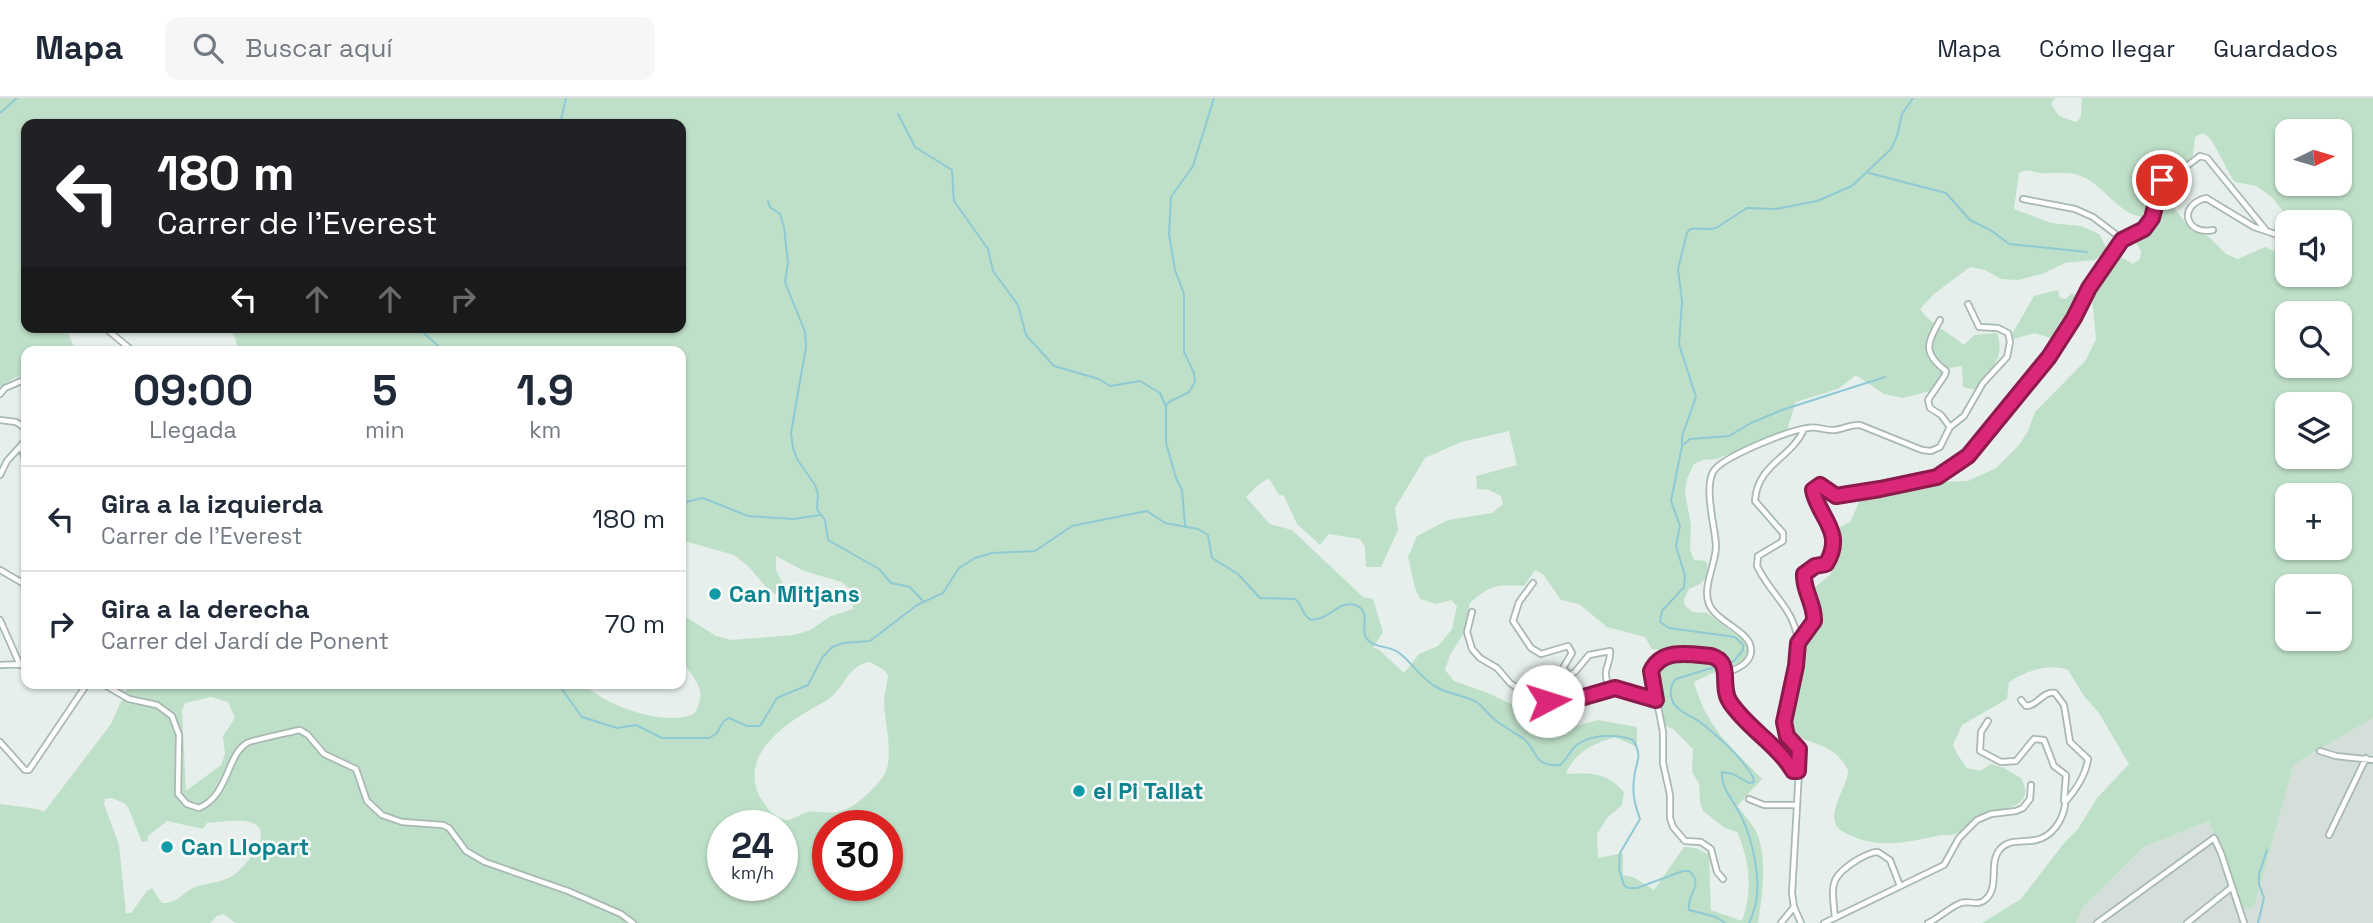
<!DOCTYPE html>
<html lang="es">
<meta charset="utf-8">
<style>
:root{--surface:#fff;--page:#f6f6f7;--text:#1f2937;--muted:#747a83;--line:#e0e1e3}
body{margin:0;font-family:"Space Grotesk",sans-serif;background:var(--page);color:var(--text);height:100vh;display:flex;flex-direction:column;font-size:26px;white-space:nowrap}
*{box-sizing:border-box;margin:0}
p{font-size:23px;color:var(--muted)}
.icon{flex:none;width:38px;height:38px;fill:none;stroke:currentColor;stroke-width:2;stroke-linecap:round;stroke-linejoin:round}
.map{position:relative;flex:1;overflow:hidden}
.details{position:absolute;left:21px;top:248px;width:665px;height:343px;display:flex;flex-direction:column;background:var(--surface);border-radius:14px;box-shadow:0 2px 5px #0004}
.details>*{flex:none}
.hud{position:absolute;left:21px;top:21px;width:665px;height:214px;border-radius:14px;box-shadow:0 2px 5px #0004;background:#202124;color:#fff;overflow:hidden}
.needle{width:46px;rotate:85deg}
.fabs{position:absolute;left:2275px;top:21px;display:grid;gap:14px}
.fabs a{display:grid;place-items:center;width:77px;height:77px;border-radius:14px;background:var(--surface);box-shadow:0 2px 5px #0004;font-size:35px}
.speed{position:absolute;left:707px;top:712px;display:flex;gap:14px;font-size:35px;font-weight:700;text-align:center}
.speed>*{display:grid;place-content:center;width:91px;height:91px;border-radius:50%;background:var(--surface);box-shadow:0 2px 5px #0004;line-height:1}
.speed small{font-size:18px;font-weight:400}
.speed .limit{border:10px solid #d22;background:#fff;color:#111}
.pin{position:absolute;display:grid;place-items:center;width:60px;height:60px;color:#fff;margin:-30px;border:4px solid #fff;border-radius:50%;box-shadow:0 2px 7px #0007}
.me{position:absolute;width:77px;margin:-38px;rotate:85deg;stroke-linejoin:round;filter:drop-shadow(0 0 5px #0008)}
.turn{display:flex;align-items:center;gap:24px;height:147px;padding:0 21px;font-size:32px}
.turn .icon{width:91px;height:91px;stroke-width:2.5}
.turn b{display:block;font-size:49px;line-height:60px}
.lanes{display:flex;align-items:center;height:66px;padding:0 21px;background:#0003;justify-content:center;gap:35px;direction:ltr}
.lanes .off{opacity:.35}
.eta{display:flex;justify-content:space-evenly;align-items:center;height:119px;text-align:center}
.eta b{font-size:42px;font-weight:800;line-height:49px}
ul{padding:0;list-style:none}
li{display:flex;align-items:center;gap:21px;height:105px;padding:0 21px;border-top:2px solid var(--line)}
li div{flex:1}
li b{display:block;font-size:26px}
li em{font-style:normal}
header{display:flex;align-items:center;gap:42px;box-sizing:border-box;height:98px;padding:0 35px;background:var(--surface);border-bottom:2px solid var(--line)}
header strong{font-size:33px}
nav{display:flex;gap:38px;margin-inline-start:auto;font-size:24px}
.search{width:490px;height:63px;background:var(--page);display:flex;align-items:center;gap:18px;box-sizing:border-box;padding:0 24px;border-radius:14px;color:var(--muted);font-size:26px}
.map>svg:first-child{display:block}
</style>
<header>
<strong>Mapa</strong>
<div class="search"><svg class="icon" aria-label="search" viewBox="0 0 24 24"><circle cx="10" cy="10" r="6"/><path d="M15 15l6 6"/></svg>Buscar aquí</div>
<nav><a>Mapa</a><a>Cómo llegar</a><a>Guardados</a></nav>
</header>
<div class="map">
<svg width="2373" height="825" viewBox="0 0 2373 825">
<rect width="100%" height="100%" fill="#e6efeb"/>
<path fill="#d4dfda" d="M 2373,620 L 2373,825 L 2076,825 L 2083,809 L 2144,749 L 2210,723 L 2244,812 L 2254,809 L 2294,666 Z"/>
<path fill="#bfe0c8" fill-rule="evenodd" d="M 0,0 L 2055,0 L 2051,6 L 2059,18 L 2076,24 L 2081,19 L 2082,0 L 2373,0 L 2373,620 L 2294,666 L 2254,809 L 2244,812 L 2209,723 L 2144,749 L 2083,809 L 2076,825 L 1982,825 L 2021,801 L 2064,745 L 2078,731 L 2097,700 L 2129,666 L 2099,615 L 2084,598 L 2068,572 C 2049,565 2025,573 2009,584 L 2007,601 L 1962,627 L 1953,647 L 1957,656 L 1967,670 L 1980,673 L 1991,666 L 2004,670 L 2021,680 C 2039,713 1995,710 1978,718 C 1971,721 1966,731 1958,735 C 1952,738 1943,736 1937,738 C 1903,745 1874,752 1842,733 C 1821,720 1849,688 1848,673 C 1848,671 1844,665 1843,664 C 1828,642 1797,645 1790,632 L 1804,549 L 1818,521 L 1818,507 L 1813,491 L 1830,477 L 1833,471 L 1838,430 L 1850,424 L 1861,400 L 1905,394 L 1940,384 L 1968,383 L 1996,370 L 2019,347 L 2028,333 L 2035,314 L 2086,262 L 2096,241 L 2092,200 L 2104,175 L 2116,162 L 2123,160 L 2133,166 L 2140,161 L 2141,153 L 2135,143 L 2152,131 L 2167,88 L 2183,80 L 2185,88 L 2175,102 L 2174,110 L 2192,133 L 2208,138 L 2226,156 L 2238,161 L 2265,149 L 2277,154 L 2287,151 L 2287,177 L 2340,177 L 2340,124 L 2291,124 L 2272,99 L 2256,88 L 2235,84 C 2225,72 2215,40 2203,35 L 2195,39 L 2193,57 L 2190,61 L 2159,85 L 2146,119 C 2120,119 2106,89 2083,79 C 2068,72 2055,76 2040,75 C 2031,74 2028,70 2019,75 L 2014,111 L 2051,125 L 2081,128 L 2099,136 L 2107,151 L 2095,162 L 2065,165 L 2042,176 L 2018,182 L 2001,181 L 1985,172 L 1970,169 L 1934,196 L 1920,211 C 1931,227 1949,234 1964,247 L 1974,237 L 1997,235 C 2006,260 1990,273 1976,292 L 1963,289 L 1962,268 L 1950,270 L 1930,293 L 1903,300 L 1884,296 L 1856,277 L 1838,291 L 1796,304 L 1786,335 L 1716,361 L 1703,362 L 1694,366 L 1687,381 L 1685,394 L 1691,427 L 1690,451 L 1694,462 L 1706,463 C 1711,480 1703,486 1689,491 L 1684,501 L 1685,508 L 1693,514 L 1707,515 L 1743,542 L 1748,551 L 1743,564 L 1730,568 C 1698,539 1688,557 1652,551 L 1645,539 L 1607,529 L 1579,506 L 1561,502 L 1543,476 L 1535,472 L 1524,488 C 1496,486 1490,487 1469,506 L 1469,527 L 1450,557 L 1445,572 L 1454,583 L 1488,595 L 1513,607 L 1517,623 L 1538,638 L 1598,622 L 1637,629 L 1637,649 L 1615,639 C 1594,646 1575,653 1566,676 C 1589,674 1608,675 1624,694 L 1622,707 L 1607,720 L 1597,736 L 1598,760 L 1623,755 L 1623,777 L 1633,779 L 1654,792 L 1684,749 L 1696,750 L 1709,757 L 1711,812 L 1742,823 C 1753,792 1750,763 1737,734 L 1725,730 L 1703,713 L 1700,704 L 1699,685 L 1692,674 L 1693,651 L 1673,631 L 1665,628 L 1657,583 L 1661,569 L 1683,563 L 1717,564 L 1721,571 L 1694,584 C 1707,630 1730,648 1762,681 L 1737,708 C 1743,715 1749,722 1754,730 C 1769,754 1762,799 1758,825 L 235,825 L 224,816 L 217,818 L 210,825 L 0,825 L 0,706 L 37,711 L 44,714 L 111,626 L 129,586 L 584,586 C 605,608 665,629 694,616 C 713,585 684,579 681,553 C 679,542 681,530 681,519 L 689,521 L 716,538 L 731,542 L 794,537 L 810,532 L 831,518 L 853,511 L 853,494 L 842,484 L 804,473 L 776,458 L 776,472 L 788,497 L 781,500 L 768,491 L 747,467 L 734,457 L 681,442 L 681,254 L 239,254 L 234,237 L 227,229 L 681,229 L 681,26 L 26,26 L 26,229 L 83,229 L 68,235 L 76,254 L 26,254 L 26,277 L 14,280 L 0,289 ZM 2287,33 L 2340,33 L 2340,86 L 2287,86 ZM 2287,215 L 2340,215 L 2340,268 L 2287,268 ZM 2287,306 L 2340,306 L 2340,359 L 2287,359 ZM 1509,333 L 1517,367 L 1476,378 L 1477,391 L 1489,392 L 1501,398 L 1503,406 L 1492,415 L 1448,422 L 1417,438 L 1408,459 L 1415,490 L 1420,501 L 1436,506 L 1451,502 L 1457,508 L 1452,531 L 1438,548 L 1419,556 L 1404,575 L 1378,551 L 1373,550 L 1383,534 L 1373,501 L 1363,499 L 1292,432 L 1270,426 L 1246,399 L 1257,388 L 1269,380 L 1278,396 L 1284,398 L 1297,426 L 1320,447 L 1329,436 L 1360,441 L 1365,449 L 1366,469 L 1381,469 L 1398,432 L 1395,410 L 1425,360 L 1461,344 ZM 2287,397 L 2340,397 L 2340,450 L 2287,450 ZM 2287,488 L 2340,488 L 2340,541 L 2287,541 ZM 870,564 L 884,572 L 888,578 C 887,587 884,596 884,605 C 885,624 893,656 886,673 C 880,687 853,712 838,714 C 828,716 817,712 807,714 C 798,717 792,724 782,721 C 772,718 765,707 760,699 C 737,654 792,621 824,604 C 844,594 847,566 870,564 ZM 211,599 L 228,604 L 235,620 L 223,638 L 225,656 L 221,667 L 186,693 L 182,613 L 185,605 ZM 112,700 L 124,705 L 128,709 L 142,744 L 148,743 L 148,738 L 167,723 L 203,731 L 207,725 C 220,724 239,721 250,724 C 277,732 247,766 236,775 C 227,784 207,785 195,789 C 182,795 177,806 162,805 L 152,790 L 147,793 L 131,815 L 126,815 L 119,747 L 104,706 L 105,701 ZM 723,728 L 782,728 L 782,788 L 723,788 ZM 828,728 L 887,728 L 887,788 L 828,788 Z
M 2058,192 L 2060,200 L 2066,201 L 2072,195 L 2081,200 L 2057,242 L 2035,235 L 2014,241 L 2012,236 L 2034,198 Z"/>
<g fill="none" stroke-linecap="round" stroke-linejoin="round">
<path stroke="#8ec9d4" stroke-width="2" d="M 0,15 L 17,0
M 898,16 L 915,49 L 952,72 L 954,103 L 988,151 L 993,173 L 1018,207 L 1026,237 L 1054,268 L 1099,281 L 1110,288 L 1140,283 L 1160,295 L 1166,309
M 560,26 L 566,0
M 1869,75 L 1946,95 L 1970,122 L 1992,133 L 2009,146 L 2087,154
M 768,103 L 770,109 L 780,116 L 784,129 L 788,165 L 785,184 L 805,234 L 806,249 L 791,335 L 793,350 L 797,361 L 815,387 L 818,396 L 817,411 L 825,422 L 828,442 L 879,471 L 891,485 L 910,489 L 924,504
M 417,229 L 445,254
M 1682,348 L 1682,338 L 1696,299 L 1679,246 L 1682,203 L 1678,171 L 1687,135 L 1690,131 C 1699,129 1707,133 1716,130 L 1747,110 L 1776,111 L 1817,103 L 1852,88 L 1891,51 L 1897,38 L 1902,16 L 1913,0
M 681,405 L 703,400 L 748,418 L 794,421 L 820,417
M 1185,427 L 1182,392 L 1176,380 L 1166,345 L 1166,308 L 1169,304 L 1189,294 L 1195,284 L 1194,275 L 1184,254 L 1184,196 L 1175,172 L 1169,136 L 1171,99 L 1193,68 L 1214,0
M 558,586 L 582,619 L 617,630 L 636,627 L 662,640 L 709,640 L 716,636 L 724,623 L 729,620 L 747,628 L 760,628 L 777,600 L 808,587 L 822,560 L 832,549 L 843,545 L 870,543 L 917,507 L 943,495 L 959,470 L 975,460 L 992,455 L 1035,453 L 1072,428 L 1147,413 L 1165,425 L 1198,431 L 1208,437 L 1212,460 L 1238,476 L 1260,500 L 1295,501 C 1303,506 1301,517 1311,522 C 1331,521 1339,502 1355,507 C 1374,514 1357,533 1369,543 C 1376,550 1389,548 1398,554 C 1412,564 1422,582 1438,590 C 1450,596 1466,598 1478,605 C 1483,609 1488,616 1493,620 C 1502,628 1514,634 1524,641 C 1538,653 1533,669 1560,667 C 1568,661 1570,651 1578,646 C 1593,636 1618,636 1633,642 C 1644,661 1635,663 1634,681 C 1632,696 1635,707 1640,721 L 1620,755 L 1619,771 L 1624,787 L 1628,790 L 1637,790 L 1683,773 L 1689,773 C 1705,786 1686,797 1689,812 L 1716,819 L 1725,825
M 1749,825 C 1752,818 1755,811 1756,804 C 1761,780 1752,740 1741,718 C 1735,704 1720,690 1722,674 L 1733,676 L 1749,685 L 1754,684 L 1753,679 C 1741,658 1719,639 1700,624 C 1692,618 1680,615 1674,606 C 1669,598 1670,587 1676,581 L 1734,563 L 1743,552 L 1743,547 L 1735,539 L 1669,530 L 1660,524 L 1662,513 L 1684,489 L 1685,478 L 1676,448 L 1680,428 L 1671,403 L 1682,348 L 1690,341 L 1729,338 L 1751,325 L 1782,312 L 1885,279
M 2258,825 L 2264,800 L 2259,786 L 2259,776 L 2267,752"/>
<defs>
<path id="minor" d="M 2023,101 L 2075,111 L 2093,119 L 2122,141
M 2213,132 C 2187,138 2176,108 2206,100 L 2254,129 L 2287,140
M 1940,222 C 1927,246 1922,254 1946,273 L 1945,277 L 1928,302 L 1930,310 L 1941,317 L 1950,329
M 104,229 L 134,254
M 186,254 L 198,254
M 0,296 L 5,290 L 26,281
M 0,322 L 16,324 L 26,331
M 21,348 L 26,364
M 0,377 L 7,363 L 26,342
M 0,472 L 26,487
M 1533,485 L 1519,504 L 1513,523 L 1531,550 L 1541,556 L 1568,548 L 1572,555 L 1563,570 L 1569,577 L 1575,574 L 1589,557 L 1610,553 C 1611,570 1601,567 1609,590
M 1472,514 L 1467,534 L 1472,551 L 1480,560 L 1497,570 L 1510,585 L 1526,596 L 1559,604 L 1570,603 L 1615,590 L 1656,602
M 0,522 L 20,567
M 1798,545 L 1814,523 C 1815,506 1803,493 1804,476 L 1815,468 L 1826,465 C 1846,435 1818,419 1813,392 L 1816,388 L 1825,389 L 1836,398 L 1880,391 L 1937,379 L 1968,358 L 2049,259 L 2074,220 L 2089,190 L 2122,141 L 2144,131 L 2152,120 L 2162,82 L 2175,77 L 2200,58 L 2207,60 L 2265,131
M 0,567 L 26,566
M 1727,575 C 1738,570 1752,565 1751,551 C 1750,533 1716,524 1709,506 C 1702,489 1716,466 1716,448 C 1715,428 1704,392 1713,374 C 1721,359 1790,332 1808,330 C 1817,328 1826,333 1835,332 C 1844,331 1851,326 1860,327 L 1922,352 L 1931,353 L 1940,349 L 1950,329 L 1964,318 L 1983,285 L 2007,259 L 2010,244 L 2008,235 L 1998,230 L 1979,229 L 1968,206
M 1727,575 C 1726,580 1723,586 1724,591 C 1728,613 1771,645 1787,662 L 1794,667 L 1798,661
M 103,586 L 129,601 L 157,607 L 172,618 L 179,637 L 178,696 L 187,706 L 199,710 C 229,697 226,658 247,645 C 249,643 295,633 300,632 L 308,637 L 324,656 L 356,671 L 367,703 L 382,717 L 402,724 L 443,727 L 449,730 L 466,753 L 485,764 L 568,793 L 621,816 L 633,825
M 2021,602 L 2026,608 C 2038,608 2042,593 2055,595 L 2064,607 L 2070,644 L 2088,661 C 2086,676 2076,692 2066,703
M 1988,623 L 1981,634 L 1980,653 L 2001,664 L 2016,663 L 2034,641 L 2044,642 L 2054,668 L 2066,677 L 2064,703
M 0,644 L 25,672 L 29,672 L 87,586
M 2320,653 L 2336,658 L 2373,662
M1792.5 670a3.5 3.5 0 1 1 7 0a3.5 3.5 0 1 1-7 0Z
M 1799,669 L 1799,651 C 1796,644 1789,641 1786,635 C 1779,619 1800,567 1798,543 C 1794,510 1770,496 1757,468 L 1758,458 L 1783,443 L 1783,435 L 1755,403 C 1757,366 1792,360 1804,331
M 1799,672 L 1792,795 L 1794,809 L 1801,825
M 1749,701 L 1764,707 L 1796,707
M 2329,737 L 2366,660
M 1723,781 L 1717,774 L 1711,751 L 1701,744 L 1685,743 L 1673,729 L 1670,720 L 1670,697 L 1663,665 L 1663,634 L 1651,573 C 1653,567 1656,562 1661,559 C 1671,553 1707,556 1719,560 L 1727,574
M 1835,820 C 1832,787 1828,780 1857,762 C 1865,758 1870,754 1878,754 L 1890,762 L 1900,788
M 1781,825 L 1794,809
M 1824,825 L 1944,767 L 1959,740 L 1977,722 L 1991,716 L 2016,713 L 2023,710 L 2030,701 L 2031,687
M 1928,825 C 1939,820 1950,809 1961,805 C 1970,802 1978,809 1986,801 C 2000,788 1988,765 2000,751 C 2011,740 2023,745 2036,742 C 2052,739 2063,722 2065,707
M 2097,825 L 2214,740 L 2221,755 L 2244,825
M 2187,825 L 2232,789"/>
</defs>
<use href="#minor" stroke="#a8b8b2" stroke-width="8"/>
<use href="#minor" stroke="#fff" stroke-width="4.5"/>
</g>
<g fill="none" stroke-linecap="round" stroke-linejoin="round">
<defs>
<path id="route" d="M 1548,603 L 1570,603 L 1615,590 L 1656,602 L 1651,573 C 1662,550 1689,556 1711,558 C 1734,564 1719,588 1730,604 C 1747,630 1777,646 1793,673 L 1798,673 L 1799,651 L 1787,638 L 1784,624 L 1796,568 L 1798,545 L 1814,523 C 1815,506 1803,493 1804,476 L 1815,468 L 1826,466 C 1846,434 1818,419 1813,392 L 1820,387 L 1836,398 L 1880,391 L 1937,379 L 1968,358 L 2049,259 L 2074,220 L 2089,190 L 2122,142 L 2144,131 L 2152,120 L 2162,82"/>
</defs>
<use href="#route" stroke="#8e194d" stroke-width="18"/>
<use href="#route" stroke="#db2777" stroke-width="12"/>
</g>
<g fill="#0f9aa8" stroke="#f7fbf9" stroke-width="2.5">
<circle cx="715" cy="496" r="7"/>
<circle cx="1079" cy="693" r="7"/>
<circle cx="167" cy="749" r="7"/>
</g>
<g text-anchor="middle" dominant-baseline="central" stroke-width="5" stroke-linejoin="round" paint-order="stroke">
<g font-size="23" font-weight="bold" fill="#0d838f" stroke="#f7fbf9" text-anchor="start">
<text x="729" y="496">Can Mitjans</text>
<text x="1093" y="693">el Pi Tallat</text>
<text x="181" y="749">Can Llopart</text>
</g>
</g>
</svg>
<div class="fabs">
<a><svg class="needle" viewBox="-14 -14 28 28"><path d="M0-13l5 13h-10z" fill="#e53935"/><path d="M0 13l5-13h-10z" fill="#747a83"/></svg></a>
<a><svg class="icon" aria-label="sound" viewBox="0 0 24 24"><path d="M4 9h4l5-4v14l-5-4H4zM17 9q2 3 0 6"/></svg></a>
<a><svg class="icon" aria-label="search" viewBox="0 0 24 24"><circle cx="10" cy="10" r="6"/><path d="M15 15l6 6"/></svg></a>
<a><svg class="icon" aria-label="layers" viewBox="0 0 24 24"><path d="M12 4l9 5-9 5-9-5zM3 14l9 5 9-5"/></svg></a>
<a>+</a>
<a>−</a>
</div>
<div class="speed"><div>24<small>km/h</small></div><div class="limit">30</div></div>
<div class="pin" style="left:2162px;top:82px;background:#d93025"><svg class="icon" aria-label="arrive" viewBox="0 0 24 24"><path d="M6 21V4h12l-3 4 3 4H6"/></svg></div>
<svg class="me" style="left:1548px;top:603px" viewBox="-20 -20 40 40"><circle r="19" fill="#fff"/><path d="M0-13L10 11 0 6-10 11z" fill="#db2777"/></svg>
<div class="hud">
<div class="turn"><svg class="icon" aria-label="left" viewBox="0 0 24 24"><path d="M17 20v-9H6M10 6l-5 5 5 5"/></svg><div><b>180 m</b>Carrer de l'Everest</div></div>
<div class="lanes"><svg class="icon" aria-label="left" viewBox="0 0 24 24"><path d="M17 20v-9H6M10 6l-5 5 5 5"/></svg><svg class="icon off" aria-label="ahead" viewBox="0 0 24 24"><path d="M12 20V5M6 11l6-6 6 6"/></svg><svg class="icon off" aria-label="ahead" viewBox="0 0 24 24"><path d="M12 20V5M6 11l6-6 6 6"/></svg><svg class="icon off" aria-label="right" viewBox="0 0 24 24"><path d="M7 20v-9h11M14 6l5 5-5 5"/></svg></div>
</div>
<section class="details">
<div class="eta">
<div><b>09:00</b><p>Llegada</p></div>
<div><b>5</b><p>min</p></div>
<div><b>1.9</b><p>km</p></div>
</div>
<ul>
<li><svg class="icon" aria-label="left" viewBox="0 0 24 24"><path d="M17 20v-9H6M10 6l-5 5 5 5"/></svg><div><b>Gira a la izquierda</b><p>Carrer de l'Everest</p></div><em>180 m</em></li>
<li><svg class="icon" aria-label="right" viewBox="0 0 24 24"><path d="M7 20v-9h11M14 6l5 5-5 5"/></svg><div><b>Gira a la derecha</b><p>Carrer del Jardí de Ponent</p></div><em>70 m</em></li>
</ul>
</section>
</div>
